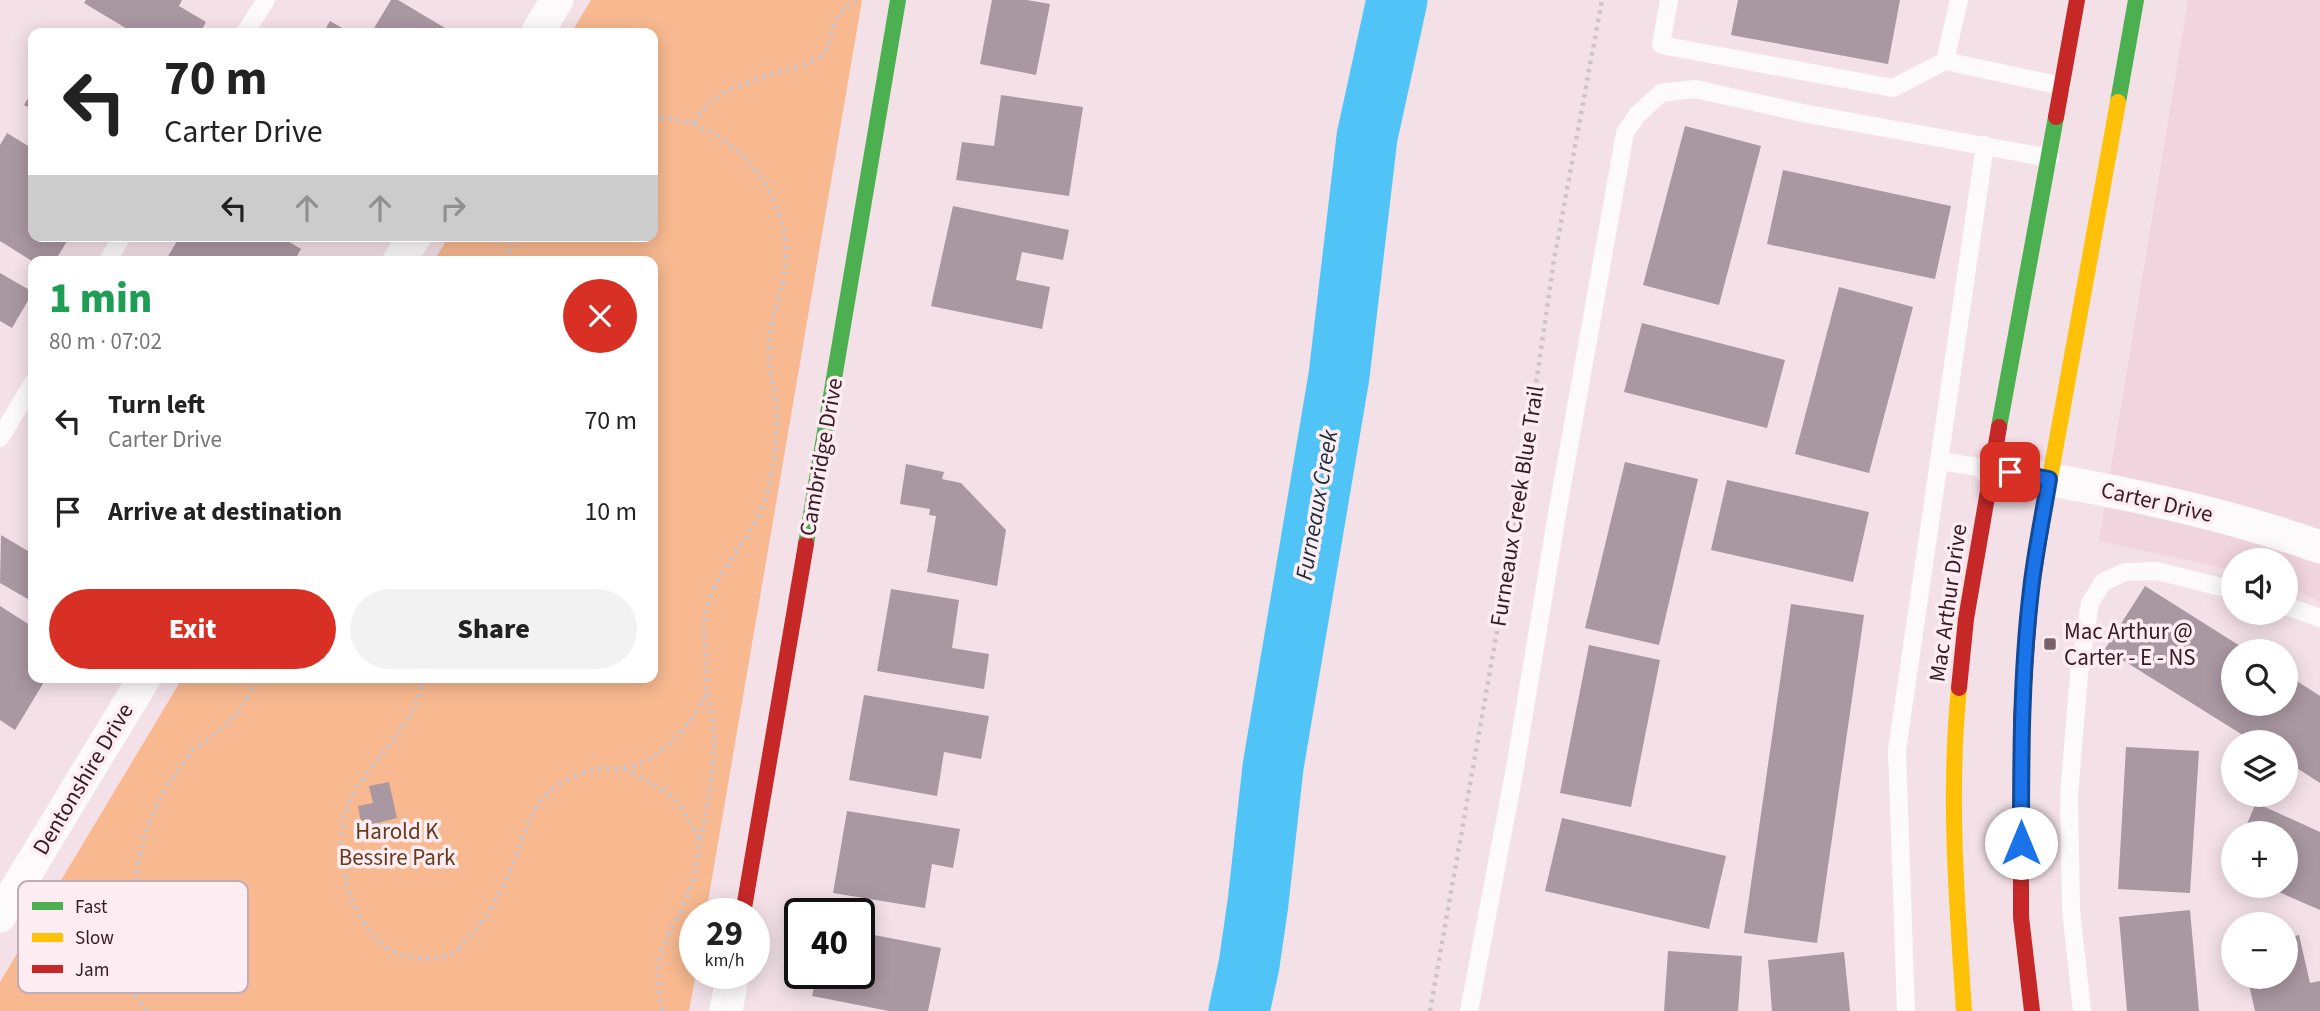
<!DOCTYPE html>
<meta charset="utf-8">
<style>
:root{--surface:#fff;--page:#f2f2f2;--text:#222;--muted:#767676;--accent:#d93025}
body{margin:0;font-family:"Source Sans 3",sans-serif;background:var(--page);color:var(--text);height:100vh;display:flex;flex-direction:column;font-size:26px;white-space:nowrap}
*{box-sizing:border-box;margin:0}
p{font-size:23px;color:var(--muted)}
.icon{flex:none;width:38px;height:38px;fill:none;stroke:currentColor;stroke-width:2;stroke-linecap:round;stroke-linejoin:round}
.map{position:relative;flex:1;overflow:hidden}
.drawer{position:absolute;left:28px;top:256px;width:630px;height:427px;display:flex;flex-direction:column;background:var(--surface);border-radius:14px;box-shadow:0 4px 18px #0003}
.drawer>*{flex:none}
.guide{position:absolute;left:28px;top:28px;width:630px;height:214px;border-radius:14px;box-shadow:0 4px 18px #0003;background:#fff;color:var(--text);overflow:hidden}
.controls{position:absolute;left:2221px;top:548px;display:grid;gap:14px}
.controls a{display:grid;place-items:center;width:77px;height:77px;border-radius:50%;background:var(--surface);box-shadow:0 4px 18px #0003;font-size:35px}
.speed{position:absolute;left:679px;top:898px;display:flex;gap:14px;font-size:35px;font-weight:700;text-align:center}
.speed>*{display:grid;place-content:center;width:91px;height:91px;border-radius:50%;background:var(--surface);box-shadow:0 4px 18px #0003;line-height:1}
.speed small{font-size:18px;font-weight:400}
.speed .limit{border:4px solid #111;border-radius:10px;background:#fff;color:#111}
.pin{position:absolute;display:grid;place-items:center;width:60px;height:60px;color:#fff;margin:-30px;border-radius:14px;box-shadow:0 4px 10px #0006}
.me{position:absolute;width:77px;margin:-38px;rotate:0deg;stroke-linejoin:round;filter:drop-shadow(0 0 5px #0008)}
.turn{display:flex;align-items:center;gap:24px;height:147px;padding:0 21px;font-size:32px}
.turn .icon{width:91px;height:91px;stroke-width:2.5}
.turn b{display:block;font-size:49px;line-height:60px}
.lanes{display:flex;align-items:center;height:66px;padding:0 21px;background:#0003;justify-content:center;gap:35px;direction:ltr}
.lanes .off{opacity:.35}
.round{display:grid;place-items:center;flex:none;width:74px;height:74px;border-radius:37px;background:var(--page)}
.overview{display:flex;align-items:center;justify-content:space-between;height:119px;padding:0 21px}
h1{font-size:42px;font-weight:800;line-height:52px;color:#1e9e55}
.cta{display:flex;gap:14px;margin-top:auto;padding:14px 21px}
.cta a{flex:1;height:80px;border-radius:42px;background:var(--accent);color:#fff;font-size:28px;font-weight:800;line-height:80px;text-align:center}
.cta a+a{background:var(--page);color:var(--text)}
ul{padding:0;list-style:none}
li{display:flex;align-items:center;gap:21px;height:91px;padding:0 21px}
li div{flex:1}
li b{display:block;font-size:26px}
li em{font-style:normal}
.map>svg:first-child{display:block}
</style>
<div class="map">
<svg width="2320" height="1011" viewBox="0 0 2320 1011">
<rect width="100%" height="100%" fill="#f3e1e7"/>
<path fill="#f0d4de" d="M 2188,0 L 2320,0 L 2320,601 L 2286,585 L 2286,560 L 2233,560 L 2233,570 L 2099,541 Z"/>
<path fill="#f8b990" d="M 591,0 L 862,0 L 706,913 L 695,914 L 696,973 L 689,1011 L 0,1011 L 0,982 L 183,677 L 653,677 L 653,261 L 434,261 L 449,236 L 653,236 L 653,33 L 571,33 Z"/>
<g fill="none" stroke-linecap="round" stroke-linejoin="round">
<path stroke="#51c4f7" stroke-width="61" d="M 1239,1011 L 1249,965 L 1258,903 L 1273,767 L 1339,376 L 1367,137 L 1397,0"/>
</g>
<path fill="#a997a2" d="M 86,0 L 182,0 L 179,6 L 206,22 L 200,33 L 134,33 L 84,3 Z
M 391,0 L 398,0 L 445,28 L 442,33 L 371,33 Z
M 992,0 L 1027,0 L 1050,4 L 1036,75 L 980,64 Z
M 1738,0 L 1900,0 L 1888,64 L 1731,35 Z
M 330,21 L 351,33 L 323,33 Z
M 33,90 L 33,110 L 24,105 Z
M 1001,95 L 1083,107 L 1069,196 L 956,180 L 962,142 L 994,146 Z
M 1685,126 L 1761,146 L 1719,305 L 1643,285 Z
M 7,133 L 33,149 L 33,236 L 70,236 L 55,261 L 32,261 L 0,241 L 0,145 Z
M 1783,170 L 1951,206 L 1935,279 L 1767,244 Z
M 953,206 L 1069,230 L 1063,260 L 1022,252 L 1016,280 L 1050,287 L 1042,329 L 931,306 Z
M 180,236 L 279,236 L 301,249 L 294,261 L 172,261 L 167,258 Z
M 0,273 L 33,292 L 12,328 L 0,321 Z
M 1839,287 L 1913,307 L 1869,473 L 1795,454 Z
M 1642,323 L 1785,360 L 1767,428 L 1624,392 Z
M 1625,462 L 1698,479 L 1659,645 L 1585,628 Z
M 906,464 L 944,472 L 942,479 L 961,483 L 1006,530 L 997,586 L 927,572 L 936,516 L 929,515 L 930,509 L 900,504 Z
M 1727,480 L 1869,512 L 1853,582 L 1711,550 Z
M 1,535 L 28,551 L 33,541 L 33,602 L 0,583 Z
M 2145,586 L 2248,651 L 2233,651 L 2233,704 L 2286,704 L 2286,674 L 2320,696 L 2320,783 L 2286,761 L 2286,742 L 2254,742 L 2105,649 Z
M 891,589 L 959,600 L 952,648 L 989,654 L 984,689 L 877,671 Z
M 1791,604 L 1864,615 L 1817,943 L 1744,933 Z
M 0,606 L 33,627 L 33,677 L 47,677 L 15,730 L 0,720 Z
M 1589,645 L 1660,660 L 1631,807 L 1560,793 Z
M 864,695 L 989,716 L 981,759 L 944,752 L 937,796 L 849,780 Z
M 2126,747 L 2199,751 L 2190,893 L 2118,889 Z
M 389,782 L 397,818 L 362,827 L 358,806 L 373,803 L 369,786 Z
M 2256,803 L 2320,832 L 2320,910 L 2265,886 L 2286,886 L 2286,833 L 2243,833 Z
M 847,811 L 960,829 L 953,868 L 932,864 L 925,908 L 833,893 Z
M 1562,818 L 1726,856 L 1709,929 L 1545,891 Z
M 2190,910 L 2199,1011 L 2127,1011 L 2119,917 Z
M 859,932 L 941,948 L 928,1011 L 889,1011 L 812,996 L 817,973 L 859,973 Z
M 2299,935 L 2310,983 L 2320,981 L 2320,1011 L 2255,1011 L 2247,976 L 2286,976 L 2286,938 Z
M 1668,951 L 1742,956 L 1738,1011 L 1664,1011 Z
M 1844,952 L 1850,1011 L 1772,1011 L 1768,960 Z"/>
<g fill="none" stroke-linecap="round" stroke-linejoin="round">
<path stroke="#cec4c7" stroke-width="4.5" stroke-dasharray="3.5 5" stroke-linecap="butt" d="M 693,123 C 714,90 751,80 787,70 C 797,67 814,63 822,55 C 831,45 830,31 836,20 C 841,11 849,7 855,0
M 508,261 L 512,236
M 423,677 C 417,734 356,766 343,820 C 340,834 342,850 343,863 C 347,903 372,955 416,958 C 428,959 440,959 451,954 C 457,951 462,944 467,939 C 487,919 501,893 512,866 C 523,840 529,809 551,790 C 563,780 582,772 597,769 C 606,767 616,771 625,768 C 661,760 687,729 704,699 C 712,683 699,632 707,607 C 719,565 756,535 767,493 C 775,464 779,430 776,400 C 773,381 768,362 769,343 C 771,313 785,288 786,259 C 788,186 726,117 653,117
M 624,769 C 669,791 679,796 700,842
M 147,1011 L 130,990 L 130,950 L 136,923 L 137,866 L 148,825 L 165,788 L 192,751 L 219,731 L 241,709 L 258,677
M 662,1011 C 659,991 656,966 663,947 C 670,929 681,912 688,894 C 694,877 697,860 700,842 C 710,794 721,743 707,694
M 1430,1011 L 1514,535 L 1554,260 L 1602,0"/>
<path stroke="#fdfafb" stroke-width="18" d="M 1669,0 L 1661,45 L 1893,88 L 1945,61 L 2062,86
M 245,33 L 266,0
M 1945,61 L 1959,0
M 108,261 L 122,236
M 0,438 L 33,383
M 1939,461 L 1991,469
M 2286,606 L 2320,618
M 1469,1011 L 1515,768 L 1558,508 L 1625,133 L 1637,115 L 1661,93 L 1695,89 L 1803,113 L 2050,158
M 1906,1011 L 1897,750 L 1985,145
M 2082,1011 L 2071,909 L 2069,795 L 2079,674 L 2090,603 L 2103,582 L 2125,572 L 2157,571 L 2233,590"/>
<path stroke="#fdfafb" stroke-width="33" d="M 537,33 L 557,0
M 399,261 L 415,236
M 1991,469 C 2101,488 2214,509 2320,547
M 0,916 L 145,677
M 726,1011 L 733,973"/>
<path stroke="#4caf50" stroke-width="16" d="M 2118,102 L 2136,0
M 1999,427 L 2056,117
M 806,544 L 898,0"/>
<path stroke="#ffc107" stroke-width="16" d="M 2042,522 L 2118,102
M 1959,688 C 1948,796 1957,903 1964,1011"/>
<path stroke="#c62828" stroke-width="16" d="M 2056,117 L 2077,0
M 1959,688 L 1966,619 L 1999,427
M 743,914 L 806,544
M 2032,1011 L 2021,917 L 2021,719 L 2031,590 L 2042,522"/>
</g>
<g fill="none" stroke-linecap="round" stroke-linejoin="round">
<defs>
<path id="route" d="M 2010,472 L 2049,479 C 2043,516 2035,553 2031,590 C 2021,674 2021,759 2021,843"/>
</defs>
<use href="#route" stroke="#114b97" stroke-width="18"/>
<use href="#route" stroke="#1a73e8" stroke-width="12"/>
</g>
<rect fill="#79606a" stroke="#fdecf1" stroke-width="2.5" x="2043" y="637" width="14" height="14" rx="3.5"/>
<g text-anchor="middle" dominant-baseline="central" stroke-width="7" stroke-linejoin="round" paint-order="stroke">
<g font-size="23" fill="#381b27" stroke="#fdecf1">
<text transform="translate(821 457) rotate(-80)">Cambridge Drive</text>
<text transform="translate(2157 502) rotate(13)">Carter Drive</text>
<text transform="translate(1517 506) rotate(-81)">Furneaux Creek Blue Trail</text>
<text transform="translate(1948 603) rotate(-82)">Mac Arthur Drive</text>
<text transform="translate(83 779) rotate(-59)">Dentonshire Drive</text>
</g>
<g font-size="23" fill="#381b27" stroke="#fdecf1" text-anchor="start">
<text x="2064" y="631">Mac Arthur @<tspan x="2064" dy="26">Carter - E - NS</tspan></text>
</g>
<g font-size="23" fill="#653b1b" stroke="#fdecf1">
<text x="397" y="831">Harold K<tspan x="397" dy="26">Bessire Park</tspan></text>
</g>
<g font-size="24" font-style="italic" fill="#172e3b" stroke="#fdecf1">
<text transform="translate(1317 505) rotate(-80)">Furneaux Creek</text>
</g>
</g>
<rect x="18" y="881" width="230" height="112" rx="10" fill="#fdecf1" stroke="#c2adb4" stroke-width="2"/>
<rect x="32" y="902" width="31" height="8" fill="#4caf50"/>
<rect x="32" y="933" width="31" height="9" fill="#ffc107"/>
<rect x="32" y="965" width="31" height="8" fill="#c62828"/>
<g font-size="19" fill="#381b27">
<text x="75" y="913">Fast</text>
<text x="75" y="944">Slow</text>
<text x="75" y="976">Jam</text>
</g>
</svg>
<div class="controls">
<a><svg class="icon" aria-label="sound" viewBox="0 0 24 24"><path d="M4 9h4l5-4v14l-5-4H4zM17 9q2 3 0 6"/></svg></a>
<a><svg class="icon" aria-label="search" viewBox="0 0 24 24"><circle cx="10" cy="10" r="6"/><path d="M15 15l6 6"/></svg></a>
<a><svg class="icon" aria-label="layers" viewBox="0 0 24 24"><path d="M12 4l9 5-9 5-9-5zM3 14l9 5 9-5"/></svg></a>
<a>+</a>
<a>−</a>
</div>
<div class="speed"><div>29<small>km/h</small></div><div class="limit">40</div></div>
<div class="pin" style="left:2010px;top:472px;background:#d93025"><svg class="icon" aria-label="arrive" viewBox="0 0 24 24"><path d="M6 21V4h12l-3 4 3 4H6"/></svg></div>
<svg class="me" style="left:2021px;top:843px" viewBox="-20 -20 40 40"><circle r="19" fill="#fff"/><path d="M0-13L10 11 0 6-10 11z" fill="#1a73e8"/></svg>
<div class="guide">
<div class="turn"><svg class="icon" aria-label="left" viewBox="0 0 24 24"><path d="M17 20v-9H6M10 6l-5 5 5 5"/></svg><div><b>70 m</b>Carter Drive</div></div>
<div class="lanes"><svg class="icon" aria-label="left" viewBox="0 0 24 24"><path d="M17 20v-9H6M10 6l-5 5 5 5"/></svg><svg class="icon off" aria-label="ahead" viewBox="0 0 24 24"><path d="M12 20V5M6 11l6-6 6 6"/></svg><svg class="icon off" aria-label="ahead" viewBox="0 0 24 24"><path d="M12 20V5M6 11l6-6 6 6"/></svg><svg class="icon off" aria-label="right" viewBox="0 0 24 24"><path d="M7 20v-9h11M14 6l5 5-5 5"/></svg></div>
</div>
<section class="drawer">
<div class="overview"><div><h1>1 min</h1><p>80 m · 07:02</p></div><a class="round" style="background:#d93025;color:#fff"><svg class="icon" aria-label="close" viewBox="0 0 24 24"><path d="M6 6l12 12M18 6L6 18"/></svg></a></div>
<ul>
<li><svg class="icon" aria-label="left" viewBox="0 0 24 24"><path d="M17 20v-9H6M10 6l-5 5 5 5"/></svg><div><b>Turn left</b><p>Carter Drive</p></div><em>70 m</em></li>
<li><svg class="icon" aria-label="arrive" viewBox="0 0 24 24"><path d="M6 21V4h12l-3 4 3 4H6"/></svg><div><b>Arrive at destination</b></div><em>10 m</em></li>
</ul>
<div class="cta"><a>Exit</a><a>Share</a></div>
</section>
</div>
